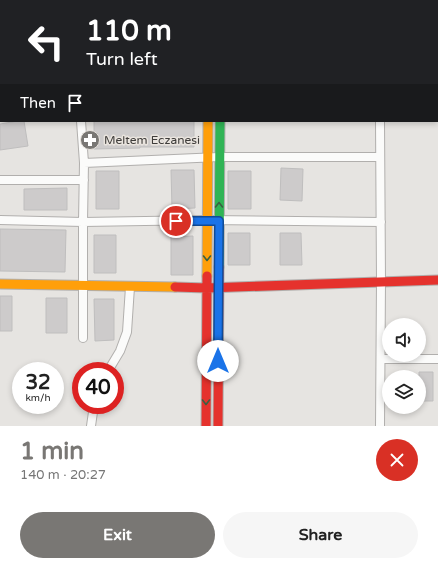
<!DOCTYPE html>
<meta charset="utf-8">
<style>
:root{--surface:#fff;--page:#f6f6f6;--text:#222;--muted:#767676;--accent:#797774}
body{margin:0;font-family:"Varela Round",sans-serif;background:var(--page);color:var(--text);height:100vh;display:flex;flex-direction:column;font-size:15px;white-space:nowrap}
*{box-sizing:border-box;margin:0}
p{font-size:13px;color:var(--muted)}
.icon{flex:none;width:22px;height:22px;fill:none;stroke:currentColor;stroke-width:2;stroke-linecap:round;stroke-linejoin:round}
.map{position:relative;height:426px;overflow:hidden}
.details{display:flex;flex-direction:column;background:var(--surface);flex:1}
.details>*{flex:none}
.banner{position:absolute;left:0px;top:0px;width:438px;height:122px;box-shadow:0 2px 6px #0003;background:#202124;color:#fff;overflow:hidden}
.buttons{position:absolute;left:382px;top:318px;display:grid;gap:8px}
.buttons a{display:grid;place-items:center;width:44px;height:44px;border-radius:50%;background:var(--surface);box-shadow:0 2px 6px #0003;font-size:20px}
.speed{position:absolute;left:12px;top:362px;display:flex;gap:8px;font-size:20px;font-weight:700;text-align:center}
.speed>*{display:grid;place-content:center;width:52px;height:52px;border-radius:50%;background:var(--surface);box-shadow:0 2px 6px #0003;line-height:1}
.speed small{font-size:10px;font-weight:400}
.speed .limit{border:6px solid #d22;background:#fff;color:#111}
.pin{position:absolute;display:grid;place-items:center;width:34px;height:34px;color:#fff;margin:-17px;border:2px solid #fff;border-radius:50%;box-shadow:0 1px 4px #0007}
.me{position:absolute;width:44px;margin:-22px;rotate:0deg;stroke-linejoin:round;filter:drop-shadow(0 0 3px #0008)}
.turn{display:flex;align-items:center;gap:14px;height:84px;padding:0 20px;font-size:18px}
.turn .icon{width:52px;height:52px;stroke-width:2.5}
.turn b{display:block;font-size:28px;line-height:34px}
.then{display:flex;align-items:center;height:38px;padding:0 20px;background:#0003;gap:8px;font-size:15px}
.round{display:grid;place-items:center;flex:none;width:42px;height:42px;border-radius:21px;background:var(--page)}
.summary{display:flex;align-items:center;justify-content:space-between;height:68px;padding:0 20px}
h1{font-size:24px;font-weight:700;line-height:30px;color:var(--accent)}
.button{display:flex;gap:8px;margin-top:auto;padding:8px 20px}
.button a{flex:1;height:46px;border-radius:24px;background:var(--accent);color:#fff;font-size:16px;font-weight:700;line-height:46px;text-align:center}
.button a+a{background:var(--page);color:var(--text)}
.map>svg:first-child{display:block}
</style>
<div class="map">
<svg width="438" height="426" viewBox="0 0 438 426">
<rect width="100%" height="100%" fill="#e6e4e1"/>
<path fill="#cdcbcb" stroke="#bfbebe" d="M 18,121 L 24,121 L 28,146 L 0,150 L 0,124 Z
M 94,121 L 194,121 L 194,147 L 140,147 L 140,148 L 94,149 Z
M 281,168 L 303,169 L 302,201 L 280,200 Z
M 171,170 L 194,170 L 195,208 L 172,209 Z
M 96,171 L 119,171 L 119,209 L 96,209 Z
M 228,171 L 251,171 L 251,209 L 228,209 Z
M 67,188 L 67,210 L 24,210 L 24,189 Z
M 0,229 L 66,230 L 65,272 L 0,271 Z
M 228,233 L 250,233 L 250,265 L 228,265 Z
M 280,233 L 301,233 L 302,265 L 280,265 Z
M 94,235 L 116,235 L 116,273 L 94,273 Z
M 193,236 L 193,275 L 171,275 L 171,237 Z
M 0,296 L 12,296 L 12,331 L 0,331 Z
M 46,298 L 67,298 L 67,333 L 46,333 Z
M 94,299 L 114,299 L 114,340 L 95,341 Z
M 94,364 L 104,368 L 103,371 L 91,371 Z
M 419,372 L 433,372 L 433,401 L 419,401 Z"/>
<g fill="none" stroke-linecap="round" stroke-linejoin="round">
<defs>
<path id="street" d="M 35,0 L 35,1
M 80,0 L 80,1
M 326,0 L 326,1
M 142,1 L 142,0
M 273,1 L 273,0
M 437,34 L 438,34
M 81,121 L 84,163 L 83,222 L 83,338
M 84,163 L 219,157 L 380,157
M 0,180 L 84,180
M 0,220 L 83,222 L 207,220 L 381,222
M 381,359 L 438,359
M 108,371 L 120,351 L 127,332 L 130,287
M 91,426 L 94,405
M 380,426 L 381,281 L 380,121"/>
<path id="fast" d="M 381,0 L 381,1
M 219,267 L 220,121"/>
<path id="slow" d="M 207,276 L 208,121
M 0,284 L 175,287"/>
<path id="jam" d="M 214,0 L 214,1
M 437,91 L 438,91
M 175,287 L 207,288 L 438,280
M 206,426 L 207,276
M 218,426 L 219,267"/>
</defs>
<use href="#street" stroke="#b1afad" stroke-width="10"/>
<use href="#fast" stroke="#b1afad" stroke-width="11"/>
<use href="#slow" stroke="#b1afad" stroke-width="11"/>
<use href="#jam" stroke="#b1afad" stroke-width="11"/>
<use href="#street" stroke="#fbfbfa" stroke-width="8"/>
<use href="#fast" stroke="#30b455" stroke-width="9"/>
<use href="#slow" stroke="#ff9f0a" stroke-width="9"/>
<use href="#jam" stroke="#e5322d" stroke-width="9"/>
</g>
<defs><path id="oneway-chevron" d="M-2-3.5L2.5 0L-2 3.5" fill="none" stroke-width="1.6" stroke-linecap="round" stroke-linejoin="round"/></defs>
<g stroke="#3a6042">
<use href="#oneway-chevron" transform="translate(219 205) rotate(-90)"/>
<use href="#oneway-chevron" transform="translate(207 258) rotate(90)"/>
<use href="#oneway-chevron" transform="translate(206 402) rotate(90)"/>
</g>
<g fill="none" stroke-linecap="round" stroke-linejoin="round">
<defs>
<path id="route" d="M 176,221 L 219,221 L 218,361"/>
</defs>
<use href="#route" stroke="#114b97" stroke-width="10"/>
<use href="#route" stroke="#1a73e8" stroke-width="7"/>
</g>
<defs>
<symbol id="pharmacy-disc" viewBox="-11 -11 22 22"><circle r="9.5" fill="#797774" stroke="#e9e4de"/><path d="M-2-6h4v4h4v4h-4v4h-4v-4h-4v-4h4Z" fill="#fff"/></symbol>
</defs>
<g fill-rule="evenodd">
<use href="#pharmacy-disc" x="79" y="129" width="22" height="22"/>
</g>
<g text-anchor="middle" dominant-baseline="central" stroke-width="3" stroke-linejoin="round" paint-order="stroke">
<g font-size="12" fill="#3e3c3a" stroke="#e9e4de" text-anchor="start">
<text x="104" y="140">Meltem Eczanesi</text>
</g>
</g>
</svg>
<div class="buttons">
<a><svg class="icon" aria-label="sound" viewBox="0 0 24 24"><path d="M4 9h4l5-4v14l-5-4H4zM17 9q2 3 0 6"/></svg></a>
<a><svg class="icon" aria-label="layers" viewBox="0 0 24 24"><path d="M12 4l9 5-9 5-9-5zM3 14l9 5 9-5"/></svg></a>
</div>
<div class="speed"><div>32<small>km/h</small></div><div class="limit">40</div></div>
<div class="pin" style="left:176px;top:221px;background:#d93025"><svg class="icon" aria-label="arrive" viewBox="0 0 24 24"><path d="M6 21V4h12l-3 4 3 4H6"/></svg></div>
<svg class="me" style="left:218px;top:361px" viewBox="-20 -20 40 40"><circle r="19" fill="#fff"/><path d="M0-13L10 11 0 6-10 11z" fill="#1a73e8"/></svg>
<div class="banner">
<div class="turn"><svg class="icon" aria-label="left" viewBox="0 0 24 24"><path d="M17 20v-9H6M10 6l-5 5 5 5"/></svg><div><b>110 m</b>Turn left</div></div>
<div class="then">Then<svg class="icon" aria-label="arrive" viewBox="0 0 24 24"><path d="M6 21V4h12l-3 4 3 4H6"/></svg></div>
</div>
</div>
<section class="details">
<div class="summary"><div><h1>1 min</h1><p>140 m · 20:27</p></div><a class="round" style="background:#d93025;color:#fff"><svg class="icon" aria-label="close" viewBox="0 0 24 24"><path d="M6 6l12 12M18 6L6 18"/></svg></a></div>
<div class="button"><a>Exit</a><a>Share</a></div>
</section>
